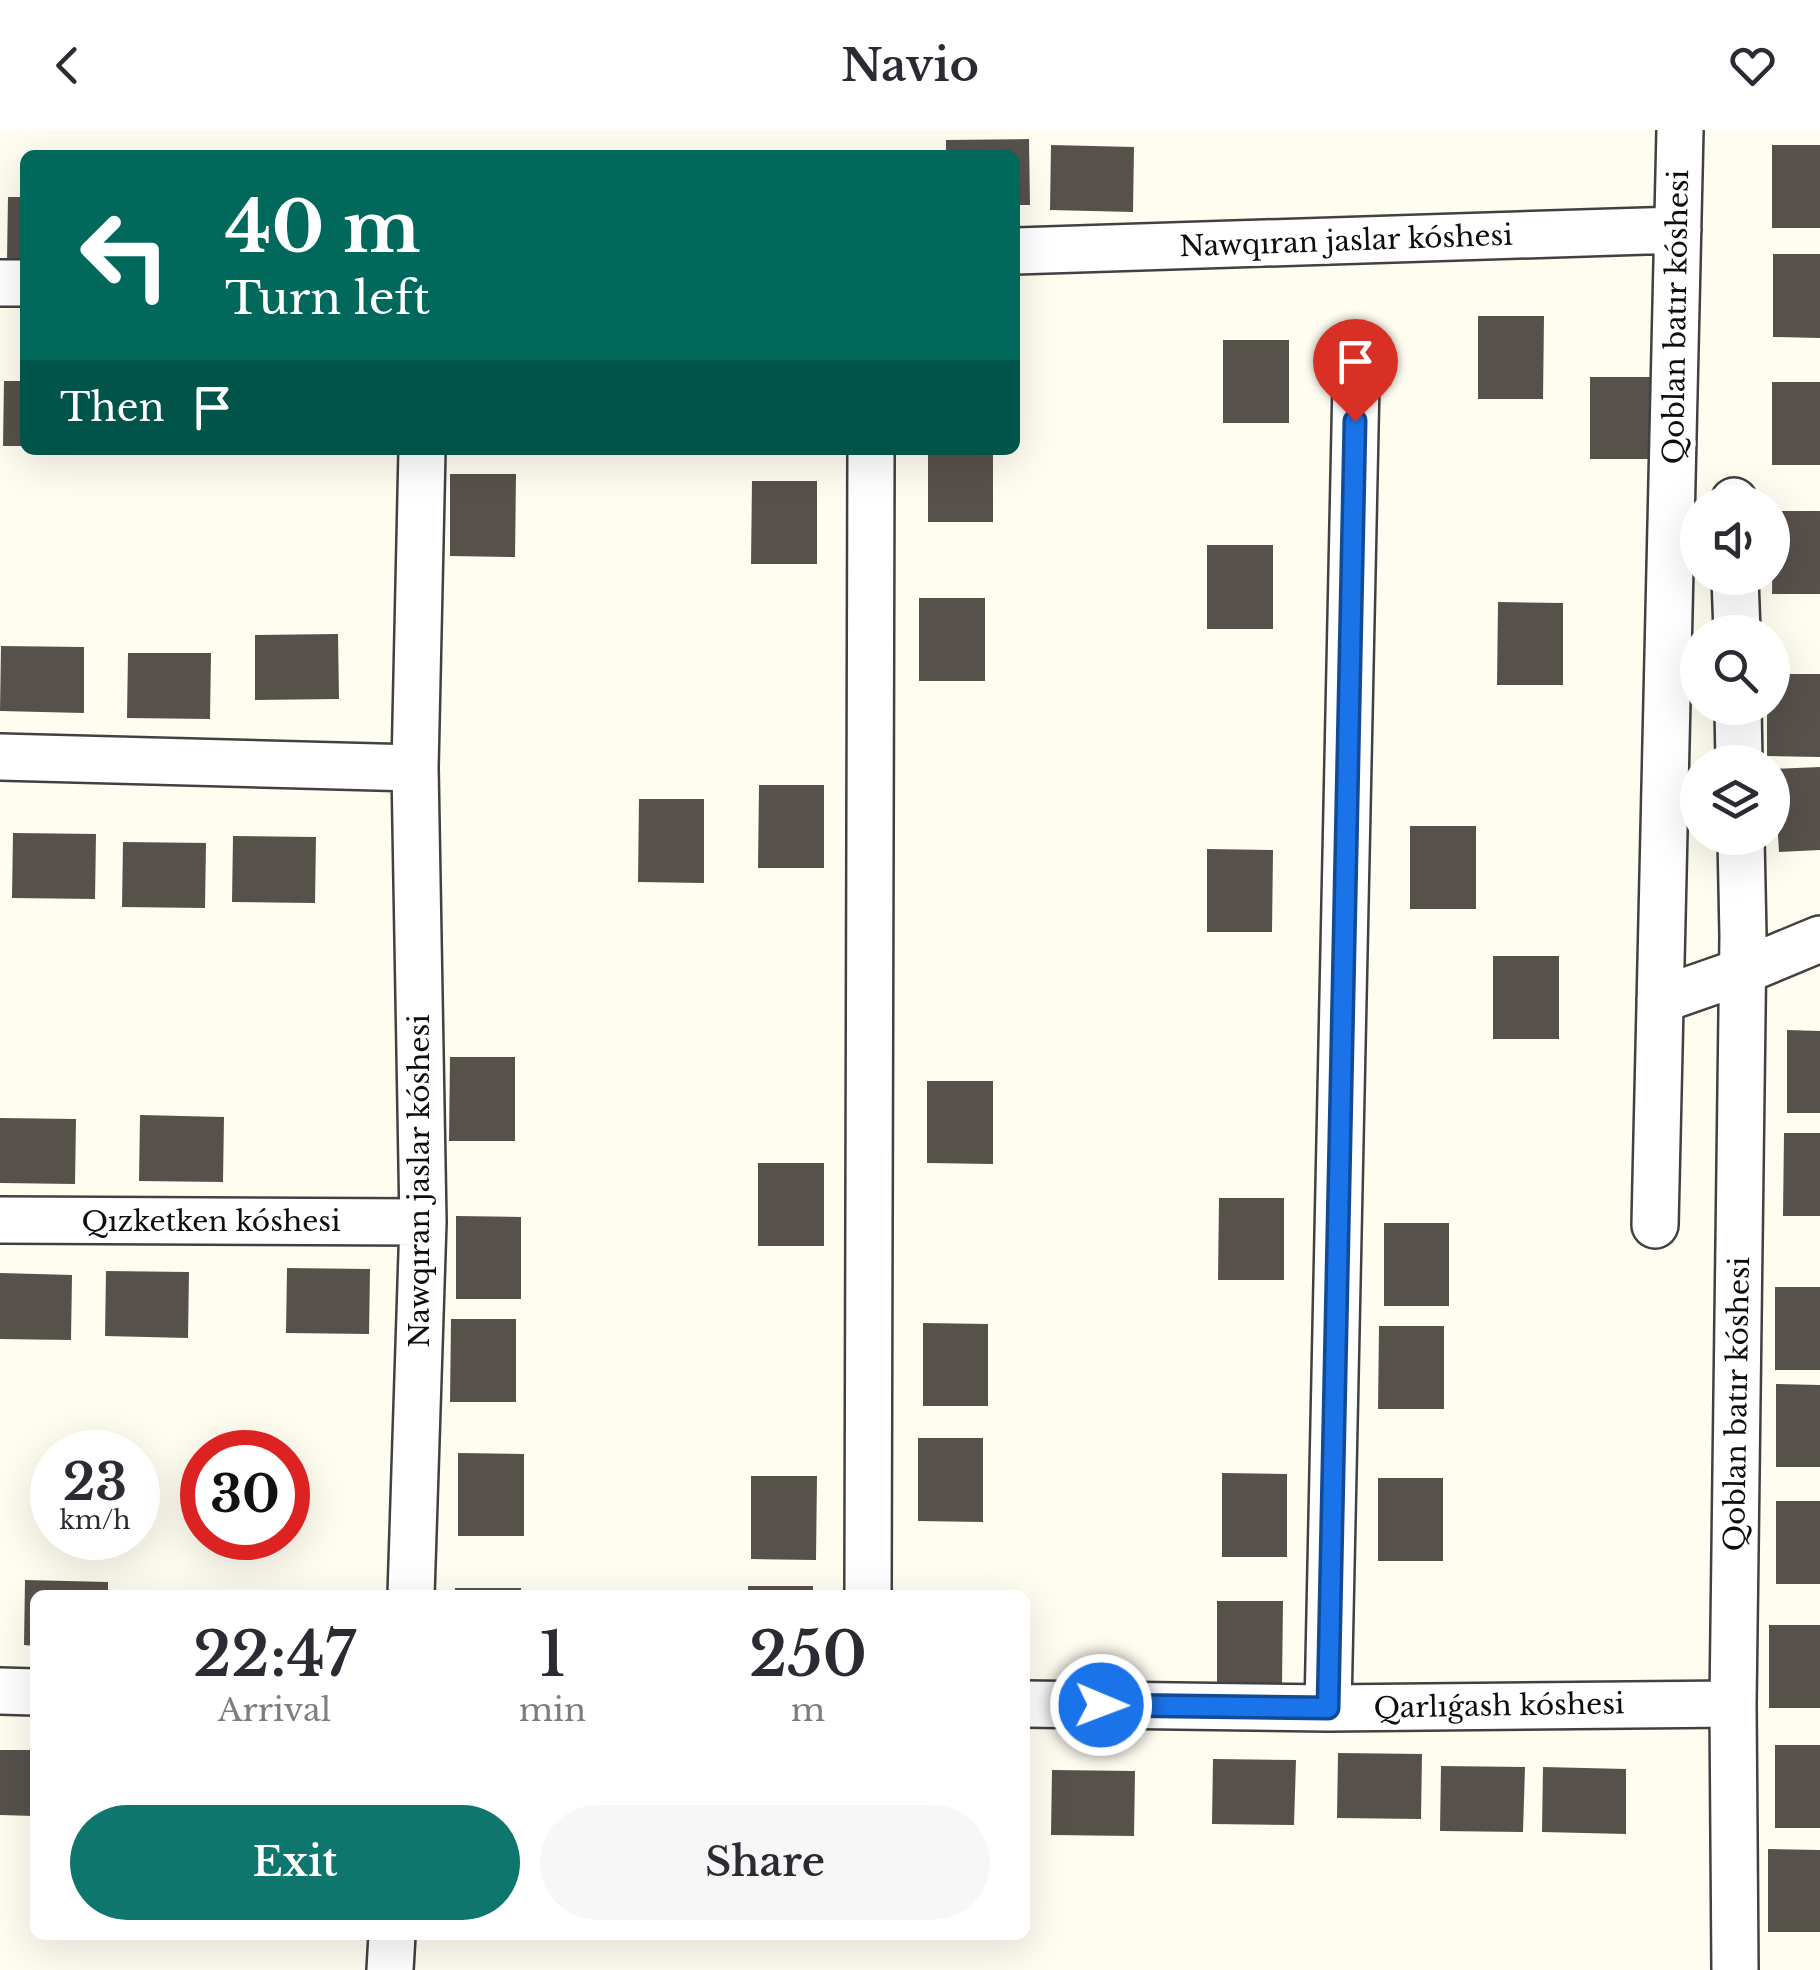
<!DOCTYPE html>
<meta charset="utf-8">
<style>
:root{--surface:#fff;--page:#f7f7f7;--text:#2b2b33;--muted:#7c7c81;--accent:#0f766e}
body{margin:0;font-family:"Libre Baskerville",serif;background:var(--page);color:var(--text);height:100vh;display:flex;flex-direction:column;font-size:38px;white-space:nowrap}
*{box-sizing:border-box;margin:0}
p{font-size:32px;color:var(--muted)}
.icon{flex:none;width:55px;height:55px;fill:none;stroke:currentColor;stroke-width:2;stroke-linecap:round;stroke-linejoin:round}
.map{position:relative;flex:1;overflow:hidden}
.details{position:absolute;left:30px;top:1460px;width:1000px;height:350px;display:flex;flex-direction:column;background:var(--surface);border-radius:15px;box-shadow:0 10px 40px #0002}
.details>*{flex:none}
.top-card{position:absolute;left:20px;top:20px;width:1000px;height:305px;border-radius:15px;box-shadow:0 10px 40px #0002;background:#00695c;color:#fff;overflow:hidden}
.controls{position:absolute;left:1680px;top:355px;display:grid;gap:20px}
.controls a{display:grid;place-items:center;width:110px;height:110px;border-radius:50%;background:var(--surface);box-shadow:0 10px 40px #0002;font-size:50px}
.speed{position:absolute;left:30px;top:1300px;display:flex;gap:20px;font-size:50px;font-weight:700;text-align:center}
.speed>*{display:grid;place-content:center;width:130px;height:130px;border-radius:50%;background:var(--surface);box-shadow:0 10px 40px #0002;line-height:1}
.speed small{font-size:25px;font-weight:400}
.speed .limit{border:15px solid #d22;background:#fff;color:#111}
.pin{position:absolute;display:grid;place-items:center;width:85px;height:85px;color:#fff;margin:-102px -42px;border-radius:50% 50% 50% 0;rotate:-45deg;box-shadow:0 0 10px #0007}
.pin .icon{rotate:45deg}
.me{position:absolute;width:110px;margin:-55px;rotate:91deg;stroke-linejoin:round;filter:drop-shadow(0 0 8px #0008)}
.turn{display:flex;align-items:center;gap:35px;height:210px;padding:0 40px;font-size:45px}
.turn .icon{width:130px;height:130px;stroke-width:2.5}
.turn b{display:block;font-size:70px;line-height:85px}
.then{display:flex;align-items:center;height:95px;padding:0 40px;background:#0003;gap:20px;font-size:38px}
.eta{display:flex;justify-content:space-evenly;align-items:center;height:170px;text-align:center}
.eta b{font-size:60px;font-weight:600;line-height:70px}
.cta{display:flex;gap:20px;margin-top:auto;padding:20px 40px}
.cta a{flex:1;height:115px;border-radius:60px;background:var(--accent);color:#fff;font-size:40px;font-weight:600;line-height:115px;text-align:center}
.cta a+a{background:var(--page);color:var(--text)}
header{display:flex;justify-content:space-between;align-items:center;height:130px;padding:0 40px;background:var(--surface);font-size:45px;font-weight:600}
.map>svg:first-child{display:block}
</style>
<header><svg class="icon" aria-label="back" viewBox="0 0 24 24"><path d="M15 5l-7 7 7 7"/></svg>Navio<svg class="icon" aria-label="heart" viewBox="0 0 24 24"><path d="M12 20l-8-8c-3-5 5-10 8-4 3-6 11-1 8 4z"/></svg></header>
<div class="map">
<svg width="1820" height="1840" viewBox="0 0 1820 1840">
<rect width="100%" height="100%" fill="#fffdf0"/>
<path fill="#57514b" d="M 1029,9 L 1030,75 L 1015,75 L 1015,25 L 946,25 L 946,10 Z
M 1051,15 L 1134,17 L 1133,82 L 1050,80 Z
M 1772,15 L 1820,15 L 1820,98 L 1772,98 Z
M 8,67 L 25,67 L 25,132 L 7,132 Z
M 1773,124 L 1820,124 L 1820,208 L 1773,207 Z
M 1478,186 L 1544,186 L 1543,269 L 1478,269 Z
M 1223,210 L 1289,210 L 1289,293 L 1223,293 Z
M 1590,247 L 1655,247 L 1655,329 L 1590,329 Z
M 4,251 L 25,251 L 25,316 L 3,316 Z
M 1772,252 L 1820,252 L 1820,335 L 1772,335 Z
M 928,320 L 993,320 L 993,392 L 928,392 Z
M 450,344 L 516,344 L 515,427 L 450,426 Z
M 752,351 L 817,351 L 817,434 L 751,434 Z
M 1773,381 L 1820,381 L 1820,464 L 1772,464 Z
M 1207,415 L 1273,415 L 1273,499 L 1207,499 Z
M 919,468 L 985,468 L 985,551 L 919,551 Z
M 1498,472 L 1563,473 L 1563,555 L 1497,555 Z
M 338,504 L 339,569 L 255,570 L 255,505 Z
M 1,516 L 84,517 L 84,583 L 0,581 Z
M 128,523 L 211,523 L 210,589 L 127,588 Z
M 1772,544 L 1820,544 L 1820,627 L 1767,626 L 1767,578 L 1772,578 Z
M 1820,637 L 1820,720 L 1779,722 L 1774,639 Z
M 759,655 L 824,655 L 824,738 L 758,738 Z
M 639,669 L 704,669 L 704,753 L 638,752 Z
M 1410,696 L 1476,696 L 1476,779 L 1410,779 Z
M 13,703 L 96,704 L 95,769 L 12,768 Z
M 233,706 L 316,707 L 315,773 L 232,772 Z
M 123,712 L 206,713 L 205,778 L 122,777 Z
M 1207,719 L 1273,720 L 1272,802 L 1207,802 Z
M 1493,826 L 1559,826 L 1559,909 L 1493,909 Z
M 1787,900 L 1820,901 L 1820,983 L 1787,983 Z
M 450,927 L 515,927 L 515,1011 L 449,1011 Z
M 927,951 L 993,951 L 993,1034 L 927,1033 Z
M 140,985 L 224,987 L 223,1052 L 139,1051 Z
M 0,988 L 76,989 L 75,1054 L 0,1053 Z
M 1784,1003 L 1820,1003 L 1820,1086 L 1783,1086 Z
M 758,1033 L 824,1033 L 824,1116 L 758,1116 Z
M 1219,1068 L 1284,1068 L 1284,1150 L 1218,1150 Z
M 456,1086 L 521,1087 L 521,1169 L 456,1169 Z
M 1384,1093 L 1449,1093 L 1449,1176 L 1384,1176 Z
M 287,1138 L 370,1139 L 369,1204 L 286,1203 Z
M 106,1141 L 189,1142 L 188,1208 L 105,1206 Z
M 0,1143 L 72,1145 L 71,1210 L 0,1209 Z
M 1775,1157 L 1820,1157 L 1820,1240 L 1775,1240 Z
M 451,1189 L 516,1189 L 516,1272 L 450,1272 Z
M 923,1193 L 988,1194 L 988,1276 L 923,1276 Z
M 1379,1196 L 1444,1196 L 1444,1279 L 1378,1279 Z
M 1776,1254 L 1820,1255 L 1820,1337 L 1776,1337 Z
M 918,1308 L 983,1308 L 983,1392 L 918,1391 Z
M 458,1323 L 524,1324 L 524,1406 L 458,1406 Z
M 1222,1343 L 1287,1344 L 1287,1427 L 1222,1427 Z
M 751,1346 L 817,1346 L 816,1430 L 751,1429 Z
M 1378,1348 L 1443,1348 L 1443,1431 L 1378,1431 Z
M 1776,1371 L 1820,1371 L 1820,1454 L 1776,1454 Z
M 25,1450 L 108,1452 L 108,1465 L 35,1465 L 35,1516 L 24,1515 Z
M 748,1456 L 813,1456 L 813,1465 L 748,1465 Z
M 455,1458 L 521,1458 L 521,1465 L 455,1465 Z
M 1217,1471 L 1283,1471 L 1282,1554 L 1217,1554 Z
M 1769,1495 L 1820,1495 L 1820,1578 L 1769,1578 Z
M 1775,1615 L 1820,1615 L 1820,1698 L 1775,1698 Z
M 0,1620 L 35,1620 L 35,1686 L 0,1685 Z
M 1338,1623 L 1422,1624 L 1421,1689 L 1337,1688 Z
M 1213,1629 L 1296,1630 L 1294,1695 L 1212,1694 Z
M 1441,1636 L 1525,1637 L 1523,1702 L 1440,1701 Z
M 1543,1637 L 1626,1639 L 1626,1704 L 1542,1702 Z
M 1052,1640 L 1135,1641 L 1134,1706 L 1051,1705 Z
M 1768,1719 L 1820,1720 L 1820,1802 L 1768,1802 Z"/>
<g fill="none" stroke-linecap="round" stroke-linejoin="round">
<defs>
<path id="minor" d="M 1015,121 L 1678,100
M 0,153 L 25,153
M 1734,371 L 1734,372
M 1735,448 L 1737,502
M 1738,578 L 1739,632
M 0,627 L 415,638
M 1660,870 L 1743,841 L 1820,809
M 0,1090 L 423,1092
M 1655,1095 L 1680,0
M 411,1465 L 423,1092 L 415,638 L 422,320
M 868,1465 L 871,320
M 0,1561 L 35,1562
M 1025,1574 L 1328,1578 L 1733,1574
M 1328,1578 L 1356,252
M 390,1840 L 392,1805
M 1735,1840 L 1733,1574 L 1743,806 L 1741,708"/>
</defs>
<use href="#minor" stroke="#414141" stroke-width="50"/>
<use href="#minor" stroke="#fff" stroke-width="45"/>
</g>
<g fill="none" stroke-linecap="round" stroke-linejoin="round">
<defs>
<path id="route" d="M 1101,1575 L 1328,1578 L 1355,291"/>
</defs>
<use href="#route" stroke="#114b97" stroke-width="25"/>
<use href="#route" stroke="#1a73e8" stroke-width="18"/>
</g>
<g text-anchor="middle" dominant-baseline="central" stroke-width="10" stroke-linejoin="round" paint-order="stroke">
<g font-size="28" fill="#0e0e0e" stroke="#fff">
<text transform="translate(1346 111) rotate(-2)">Nawqıran jaslar kóshesi</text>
<text transform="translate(1676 187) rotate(-89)">Qoblan batır kóshesi</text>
<text transform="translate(419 1051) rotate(-90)">Nawqıran jaslar kóshesi</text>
<text x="211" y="1091">Qızketken kóshesi</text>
<text transform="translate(1737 1274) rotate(-89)">Qoblan batır kóshesi</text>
<text transform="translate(1499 1576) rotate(-1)">Qarlıǵash kóshesi</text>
</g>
</g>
</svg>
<div class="controls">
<a><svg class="icon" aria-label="sound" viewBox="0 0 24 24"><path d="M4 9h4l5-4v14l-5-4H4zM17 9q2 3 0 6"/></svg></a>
<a><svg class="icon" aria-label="search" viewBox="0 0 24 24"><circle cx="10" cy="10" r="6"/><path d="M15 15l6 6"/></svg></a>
<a><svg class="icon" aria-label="layers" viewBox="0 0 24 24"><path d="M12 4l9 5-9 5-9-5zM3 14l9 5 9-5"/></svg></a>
</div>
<div class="speed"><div>23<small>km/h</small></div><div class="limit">30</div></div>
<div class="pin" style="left:1355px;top:291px;background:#d93025"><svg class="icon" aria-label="arrive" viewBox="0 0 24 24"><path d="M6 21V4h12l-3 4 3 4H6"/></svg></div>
<svg class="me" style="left:1101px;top:1575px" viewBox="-20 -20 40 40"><circle r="17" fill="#1a73e8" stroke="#fff" stroke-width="3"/><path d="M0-11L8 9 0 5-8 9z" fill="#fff"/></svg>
<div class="top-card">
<div class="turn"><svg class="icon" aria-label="left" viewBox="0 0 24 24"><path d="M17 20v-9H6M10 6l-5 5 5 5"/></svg><div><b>40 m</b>Turn left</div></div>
<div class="then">Then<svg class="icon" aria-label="arrive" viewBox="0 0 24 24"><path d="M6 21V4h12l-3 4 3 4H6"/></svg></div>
</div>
<section class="details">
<div class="eta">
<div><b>22:47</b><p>Arrival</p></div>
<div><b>1</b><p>min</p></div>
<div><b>250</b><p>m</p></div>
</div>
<div class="cta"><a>Exit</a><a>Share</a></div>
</section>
</div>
